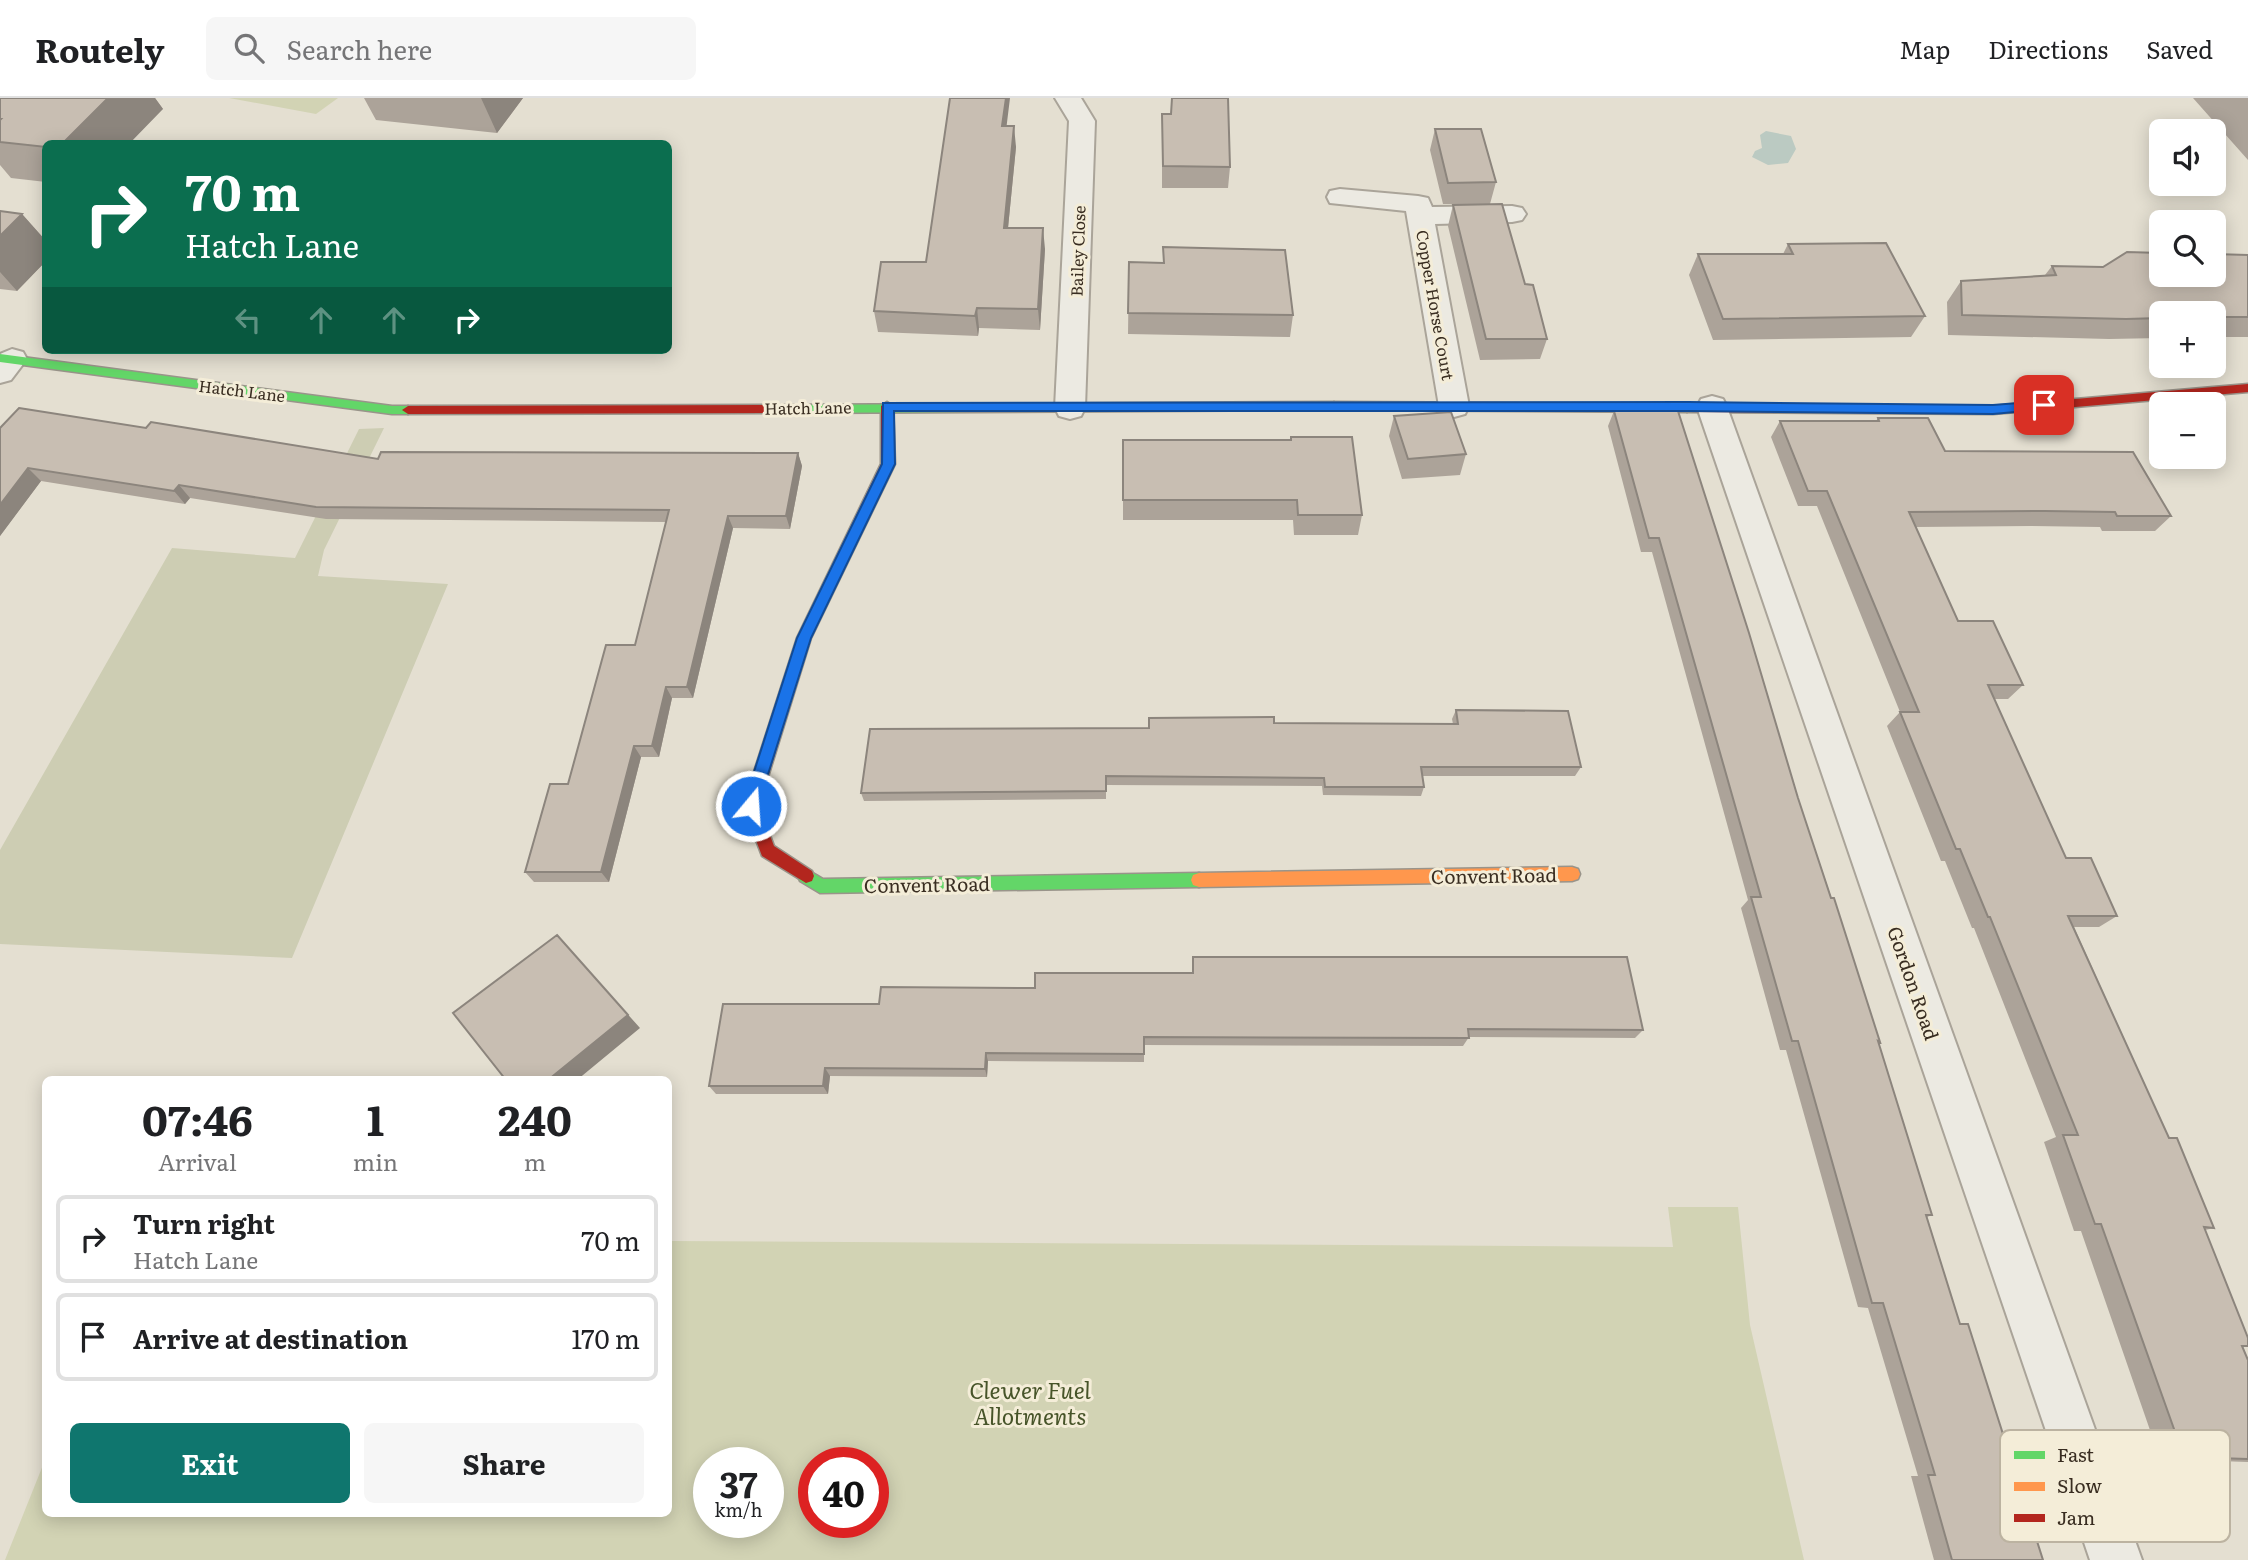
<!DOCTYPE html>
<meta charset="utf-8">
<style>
:root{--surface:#fff;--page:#f6f6f6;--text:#202124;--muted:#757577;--line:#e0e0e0;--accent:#0f766e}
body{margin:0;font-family:Literata,serif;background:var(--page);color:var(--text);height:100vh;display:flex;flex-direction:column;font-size:26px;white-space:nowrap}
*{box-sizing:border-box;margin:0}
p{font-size:23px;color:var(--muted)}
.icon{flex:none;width:38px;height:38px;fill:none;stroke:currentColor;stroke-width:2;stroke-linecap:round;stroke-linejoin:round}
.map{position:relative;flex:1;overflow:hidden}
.drawer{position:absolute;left:42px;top:978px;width:630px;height:441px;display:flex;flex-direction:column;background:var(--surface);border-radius:10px;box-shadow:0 4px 18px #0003}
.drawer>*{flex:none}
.banner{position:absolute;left:42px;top:42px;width:630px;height:214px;border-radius:10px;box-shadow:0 4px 18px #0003;background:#0b6e4f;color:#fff;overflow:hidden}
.fabs{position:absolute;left:2149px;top:21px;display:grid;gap:14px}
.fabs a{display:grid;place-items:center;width:77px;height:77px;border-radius:10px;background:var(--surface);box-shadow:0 4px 18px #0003;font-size:35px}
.speed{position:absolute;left:693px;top:1349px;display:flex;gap:14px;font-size:35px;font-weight:700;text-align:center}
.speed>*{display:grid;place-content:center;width:91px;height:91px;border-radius:50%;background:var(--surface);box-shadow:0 4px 18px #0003;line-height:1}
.speed small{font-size:18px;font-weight:400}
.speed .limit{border:10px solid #d22;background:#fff;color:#111}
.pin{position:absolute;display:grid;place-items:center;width:60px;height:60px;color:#fff;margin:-30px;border-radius:14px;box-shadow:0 4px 10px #0006}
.me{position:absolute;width:77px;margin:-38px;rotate:18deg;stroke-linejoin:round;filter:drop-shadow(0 0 5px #0008)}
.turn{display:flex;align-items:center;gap:24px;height:147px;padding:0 28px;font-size:32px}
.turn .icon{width:91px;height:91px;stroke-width:2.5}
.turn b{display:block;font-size:49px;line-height:60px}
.lanes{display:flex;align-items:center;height:66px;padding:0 28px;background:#0003;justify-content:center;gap:35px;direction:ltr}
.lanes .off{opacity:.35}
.eta{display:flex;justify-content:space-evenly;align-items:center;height:119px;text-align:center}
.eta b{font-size:42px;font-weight:700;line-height:49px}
.primary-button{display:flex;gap:14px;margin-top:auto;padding:14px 28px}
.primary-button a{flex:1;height:80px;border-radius:10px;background:var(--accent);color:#fff;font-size:28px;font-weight:700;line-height:80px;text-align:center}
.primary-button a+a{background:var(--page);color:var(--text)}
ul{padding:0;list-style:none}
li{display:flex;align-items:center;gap:21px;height:88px;margin:0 14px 10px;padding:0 14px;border:4px solid var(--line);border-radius:10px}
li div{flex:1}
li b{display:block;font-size:26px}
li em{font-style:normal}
header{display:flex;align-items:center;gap:42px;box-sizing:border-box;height:98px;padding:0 35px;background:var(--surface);border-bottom:2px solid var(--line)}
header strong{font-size:33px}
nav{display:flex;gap:38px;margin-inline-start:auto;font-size:24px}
.search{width:490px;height:63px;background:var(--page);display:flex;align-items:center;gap:18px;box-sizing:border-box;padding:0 24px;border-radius:10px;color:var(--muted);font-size:26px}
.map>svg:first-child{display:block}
</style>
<header>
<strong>Routely</strong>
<div class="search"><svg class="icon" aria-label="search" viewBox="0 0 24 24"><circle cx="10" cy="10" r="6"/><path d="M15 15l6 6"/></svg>Search here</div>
<nav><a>Map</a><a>Directions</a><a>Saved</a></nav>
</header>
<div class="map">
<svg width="2248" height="1462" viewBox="0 0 2248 1462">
<rect width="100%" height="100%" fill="#e4dfd1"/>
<path fill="#d2d3b4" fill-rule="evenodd" d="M 229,0 L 338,0 L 316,16 Z
M 1668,1109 L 1738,1109 L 1750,1227 L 1804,1462 L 5,1462 L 45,1362 L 46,1416 L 668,1416 L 669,1143 L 1673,1149 ZM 709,1365 L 768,1365 L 768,1424 L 709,1424 ZM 814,1365 L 873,1365 L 873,1424 L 814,1424 Z"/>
<path fill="#cdcdb3" d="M 384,330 L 324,452 L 318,478 L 448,486 L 292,860 L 0,846 L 0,752 L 172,450 L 295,460 L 359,331 Z"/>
<path fill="#bbcac2" d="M 1766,33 L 1791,38 L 1796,51 L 1788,65 L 1768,67 L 1752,59 L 1755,53 L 1762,50 L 1760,37 Z"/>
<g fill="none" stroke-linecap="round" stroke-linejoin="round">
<defs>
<path id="street" d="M 1055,0 L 1081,0 L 1095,23 L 1085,310 L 1081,318 L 1070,321 L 1059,318 L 1055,310 L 1069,23 Z
M 1340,91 L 1418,98 L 1428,100 L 1432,109 L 1512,108 L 1522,110 L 1526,116 L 1522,122 L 1512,124 L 1435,126 L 1469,308 L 1465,316 L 1454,319 L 1443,316 L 1439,308 L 1406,113 L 1330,105 L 1327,99 L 1330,93 Z
M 12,251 L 23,254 L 27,261 L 11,282 L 0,285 L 0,256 Z
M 1712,298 L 1723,301 L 1727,309 L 2142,1462 L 2090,1462 L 1697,309 L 1701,301 Z"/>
<path id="fast" d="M 0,256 L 392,308 L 408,308 L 414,312 L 408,316 L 392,316 L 0,264 Z
M 1334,304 L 1340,308 L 1334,312 L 778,315 L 772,311 L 778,307 Z
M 806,771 L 823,781 L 1199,775 L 1205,777 L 1207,782 L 1205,787 L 1199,789 L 820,795 L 800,783 L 798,778 L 800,773 Z"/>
<path id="slow" d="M 1334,304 L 1687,306 L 1693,310 L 1687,314 L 1334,312 L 1328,308 Z
M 1572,769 L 1578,771 L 1580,776 L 1578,781 L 1572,783 L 1199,789 L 1193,787 L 1191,782 L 1193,777 L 1199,775 Z"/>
<path id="jam" d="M 2248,286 L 2248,294 L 1993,316 L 1687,314 L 1681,310 L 1687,306 L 1993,308 Z
M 887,304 L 893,308 L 895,366 L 811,540 L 759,708 L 774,748 L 812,773 L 814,778 L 812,783 L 806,785 L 762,758 L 743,708 L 797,540 L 881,366 L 881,308 Z
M 778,307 L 784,311 L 778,315 L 408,316 L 402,312 L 408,308 Z"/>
</defs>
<use href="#street" stroke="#aaa499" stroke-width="4"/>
<use href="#fast" stroke="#99948a" stroke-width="3"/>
<use href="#slow" stroke="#99948a" stroke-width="3"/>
<use href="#jam" stroke="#99948a" stroke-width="3"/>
<use href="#street" fill="#eceae2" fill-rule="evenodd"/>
<use href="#fast" fill="#63d668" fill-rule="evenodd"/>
<use href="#slow" fill="#ff974d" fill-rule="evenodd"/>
<use href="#jam" fill="#b3261e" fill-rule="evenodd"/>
</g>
<path fill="#aca399" d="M 0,0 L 155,0 L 163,11 L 46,46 L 46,84 L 11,80 L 0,67 Z
M 364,0 L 523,0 L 497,35 L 376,22 Z
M 2193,0 L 2248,0 L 2248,62 Z
M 1162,16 L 1230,69 L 1228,90 L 1162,90 Z
M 1007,28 L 1016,49 L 1008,130 L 1045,151 L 1040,232 L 979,230 L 978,238 L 878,234 L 874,213 L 926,164 Z
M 1435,31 L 1496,84 L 1490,106 L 1443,106 L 1430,52 Z
M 1453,107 L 1525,186 L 1547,241 L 1540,261 L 1480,262 L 1448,128 Z
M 0,113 L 22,116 L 46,143 L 46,163 L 17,193 L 0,191 Z
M 1788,146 L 1925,218 L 1911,239 L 1713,242 L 1689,177 L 1698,156 L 1783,156 Z
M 1163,149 L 1293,217 L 1290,239 L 1128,236 L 1129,164 L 1163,165 Z
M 2248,157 L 2248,239 L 2214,239 L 2214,215 L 2161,215 L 2161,240 L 2109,241 L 1948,237 L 1947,204 L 1961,183 L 2045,177 L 2052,168 L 2103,169 Z
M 1614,313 L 1798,700 L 1880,944 L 1878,945 L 1932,1117 L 1927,1119 L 1960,1226 L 2043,1462 L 1934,1462 L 1911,1378 L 1918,1378 L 1868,1210 L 1858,1209 L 1786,952 L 1780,952 L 1741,810 L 1748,802 L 1652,454 L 1641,454 L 1608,328 Z
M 1394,318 L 1466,356 L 1460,377 L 1402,381 L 1389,338 Z
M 1878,320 L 1945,353 L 2171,418 L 2155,433 L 2102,433 L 2100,429 L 2031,428 L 1916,429 L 1958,523 L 2023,587 L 2008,601 L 1994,601 L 2066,760 L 2117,818 L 2099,829 L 2074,829 L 2169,1040 L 2214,1130 L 2205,1132 L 2248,1240 L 2248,1248 L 2243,1249 L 2248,1262 L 2248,1364 L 2160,1361 L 2081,1133 L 2074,1133 L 2044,1044 L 2056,1039 L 1974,830 L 1972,830 L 1945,763 L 1941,763 L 1887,628 L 1900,614 L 1817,408 L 1798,408 L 1771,339 L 1780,323 L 1876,323 Z
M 0,330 L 146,330 L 378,361 L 798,355 L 802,368 L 790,431 L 733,430 L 693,600 L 672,600 L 659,659 L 641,659 L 609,784 L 534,784 L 525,774 L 635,547 L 666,424 L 326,421 L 190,400 L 185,406 L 41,383 L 0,438 Z
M 1291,339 L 1362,417 L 1358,437 L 1294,437 L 1293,422 L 1123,422 L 1123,342 L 1290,342 Z
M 1456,612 L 1581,669 L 1575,678 L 1422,678 L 1424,689 L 1421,698 L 1323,697 L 1322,688 L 1106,687 L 1106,701 L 864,703 L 861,695 L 1149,630 L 1274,625 L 1453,626 L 1452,621 Z
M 1193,859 L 1643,932 L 1635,940 L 1469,939 L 1463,948 L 1144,947 L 1144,964 L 988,963 L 987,979 L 830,978 L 828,996 L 716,996 L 709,988 L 1035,890 L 1192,875 Z"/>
<path fill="#8c857d" d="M 108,0 L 155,0 L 163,11 L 129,46 L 62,46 Z
M 481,0 L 523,0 L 497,35 Z
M 1006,0 L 1010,0 L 1004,49 L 1002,28 Z
M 1014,28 L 1016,49 L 1006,150 L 1004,130 Z
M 22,116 L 46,143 L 46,163 L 17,193 L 0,174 L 0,138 Z
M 1043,130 L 1045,151 L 1040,232 L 1038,211 Z
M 977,210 L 979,230 L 978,238 L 975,218 Z
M 798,355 L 802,368 L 790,431 L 786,418 Z
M 28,370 L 41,383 L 0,438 L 0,407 Z
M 179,387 L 190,400 L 185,406 L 174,393 Z
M 728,418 L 733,430 L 693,600 L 687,589 Z
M 666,589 L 672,600 L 659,659 L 652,648 Z
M 634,648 L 641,659 L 609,784 L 601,774 Z
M 557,837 L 640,930 L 577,982 L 548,982 Z
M 986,955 L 988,963 L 987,979 L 985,971 Z
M 825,970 L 830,978 L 828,996 L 823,988 Z"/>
<path fill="#c8beb2" stroke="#8c857d" stroke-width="2" d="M 0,0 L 108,0 L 62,46 L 46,46 L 46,49 L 0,44 L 0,22 L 1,21 L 0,21 Z
M 950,0 L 1006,0 L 1002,28 L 1014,28 L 1004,130 L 1043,130 L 1038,211 L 977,210 L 975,218 L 874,213 L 881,164 L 926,164 Z
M 1172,0 L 1228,0 L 1230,69 L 1163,68 L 1162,16 L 1171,16 Z
M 1435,31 L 1481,31 L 1496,84 L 1448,85 Z
M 1502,106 L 1525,186 L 1533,187 L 1547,241 L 1486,241 L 1453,107 Z
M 0,113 L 22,116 L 0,138 Z
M 1886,145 L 1925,218 L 1723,221 L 1698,156 L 1793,156 L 1788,146 Z
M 1163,149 L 1285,152 L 1293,217 L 1128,215 L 1129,164 L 1164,165 Z
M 2127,154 L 2161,155 L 2161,177 L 2214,177 L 2214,156 L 2248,157 L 2248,219 L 2214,219 L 2214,215 L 2161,215 L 2161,220 L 2126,221 L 1962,217 L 1961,183 L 2056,177 L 2052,168 L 2103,169 Z
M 19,310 L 146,330 L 151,324 L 378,361 L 381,354 L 798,355 L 786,418 L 728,418 L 687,589 L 666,589 L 652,648 L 634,648 L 601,774 L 525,774 L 550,686 L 568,686 L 606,547 L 635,547 L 669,412 L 316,409 L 179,387 L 174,393 L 28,370 L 0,407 L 0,330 Z
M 1614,313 L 1678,313 L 1749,535 L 1798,700 L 1831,800 L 1834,800 L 1880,944 L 1878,943 L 1932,1117 L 1926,1117 L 1960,1226 L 1968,1226 L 2043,1462 L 1952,1462 L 1928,1377 L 1935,1377 L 1883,1205 L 1872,1205 L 1798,943 L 1792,943 L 1751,799 L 1761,799 L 1659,440 L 1649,440 Z
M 1451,314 L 1466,356 L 1408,361 L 1394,318 Z
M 1878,320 L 1928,320 L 1945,353 L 2133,354 L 2171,418 L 2117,418 L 2115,414 L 2045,413 L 1909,414 L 1958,523 L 1993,523 L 2023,587 L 1988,587 L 2066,760 L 2091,760 L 2117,818 L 2068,818 L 2169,1040 L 2177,1040 L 2214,1130 L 2204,1129 L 2248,1240 L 2248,1248 L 2242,1248 L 2248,1262 L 2248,1361 L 2184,1359 L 2101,1126 L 2095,1126 L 2063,1037 L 2078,1037 L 1990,819 L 1988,819 L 1960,751 L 1956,751 L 1900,614 L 1919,614 L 1827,393 L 1808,393 L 1780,323 L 1879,323 Z
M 1291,339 L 1352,339 L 1362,417 L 1298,417 L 1297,402 L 1123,402 L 1123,342 L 1291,342 Z
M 1456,612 L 1568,613 L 1581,669 L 1421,669 L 1424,689 L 1325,689 L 1324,680 L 1106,678 L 1106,693 L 861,695 L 870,631 L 1149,630 L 1149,620 L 1274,619 L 1274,625 L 1458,626 Z
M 557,837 L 628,917 L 548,982 L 506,982 L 453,915 Z
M 1193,859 L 1627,859 L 1643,932 L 1468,931 L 1469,940 L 1144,939 L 1144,956 L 986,955 L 985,971 L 825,970 L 823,988 L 709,988 L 723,906 L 879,906 L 881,889 L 1035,890 L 1035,875 L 1193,875 Z"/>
<path fill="#1a73e8" stroke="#114b97" stroke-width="2" d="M 2044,303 L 2051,307 L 2049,311 L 1993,316 L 1688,313 L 894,313 L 895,366 L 811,540 L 758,708 L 756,713 L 745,713 L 743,708 L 797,540 L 882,366 L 883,305 L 1688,304 L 1993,307 Z"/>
<g text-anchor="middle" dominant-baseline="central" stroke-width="6" stroke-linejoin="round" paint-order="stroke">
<g font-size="16" fill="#392d21" stroke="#f4edd8">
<text transform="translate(1077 153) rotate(-88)">Bailey Close</text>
<text transform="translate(1436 207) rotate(80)">Copper Horse Court</text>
<text transform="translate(242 292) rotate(7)">Hatch Lane</text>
<text transform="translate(808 309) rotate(-1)">Hatch Lane</text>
</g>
<g font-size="19" fill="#392d21" stroke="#f4edd8">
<text transform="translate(1494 777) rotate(-1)">Convent Road</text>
<text transform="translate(927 786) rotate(-1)">Convent Road</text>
<text transform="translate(1914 885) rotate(71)">Gordon Road</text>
</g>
<g font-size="23" font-style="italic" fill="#475429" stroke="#f4edd8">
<text x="1030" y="1291">Clewer Fuel<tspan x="1030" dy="26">Allotments</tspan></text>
</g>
</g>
<rect x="2000" y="1332" width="230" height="112" rx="10" fill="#f4edd8" stroke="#bcb3a1" stroke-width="2"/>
<rect x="2014" y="1353" width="31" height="8" fill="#63d668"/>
<rect x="2014" y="1384" width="31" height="9" fill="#ff974d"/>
<rect x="2014" y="1416" width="31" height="8" fill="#b3261e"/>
<g font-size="19" fill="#392d21">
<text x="2057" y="1364">Fast</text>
<text x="2057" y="1395">Slow</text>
<text x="2057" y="1427">Jam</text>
</g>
</svg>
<div class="fabs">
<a><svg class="icon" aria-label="sound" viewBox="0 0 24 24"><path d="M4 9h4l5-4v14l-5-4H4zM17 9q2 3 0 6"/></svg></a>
<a><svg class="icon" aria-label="search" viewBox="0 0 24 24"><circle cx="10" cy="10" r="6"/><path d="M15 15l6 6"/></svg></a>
<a>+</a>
<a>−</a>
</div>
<div class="speed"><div>37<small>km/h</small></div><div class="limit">40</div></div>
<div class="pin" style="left:2044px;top:307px;background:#d93025"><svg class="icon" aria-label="arrive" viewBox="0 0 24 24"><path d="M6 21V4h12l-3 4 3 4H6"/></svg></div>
<svg class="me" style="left:751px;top:708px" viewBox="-20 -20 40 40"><circle r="17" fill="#1a73e8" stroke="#fff" stroke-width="3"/><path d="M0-11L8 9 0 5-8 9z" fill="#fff"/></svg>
<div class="banner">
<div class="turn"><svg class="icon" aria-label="right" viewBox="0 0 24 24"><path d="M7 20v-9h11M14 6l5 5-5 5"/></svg><div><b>70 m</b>Hatch Lane</div></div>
<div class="lanes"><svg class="icon off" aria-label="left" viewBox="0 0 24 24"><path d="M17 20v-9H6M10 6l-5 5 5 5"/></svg><svg class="icon off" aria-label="ahead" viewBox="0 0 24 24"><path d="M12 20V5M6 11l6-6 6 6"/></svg><svg class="icon off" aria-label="ahead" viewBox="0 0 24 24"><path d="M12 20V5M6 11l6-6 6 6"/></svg><svg class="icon" aria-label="right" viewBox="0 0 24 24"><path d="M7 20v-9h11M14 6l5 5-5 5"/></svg></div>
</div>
<section class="drawer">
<div class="eta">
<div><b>07:46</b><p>Arrival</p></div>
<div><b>1</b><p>min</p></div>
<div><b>240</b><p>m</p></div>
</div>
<ul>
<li><svg class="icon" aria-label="right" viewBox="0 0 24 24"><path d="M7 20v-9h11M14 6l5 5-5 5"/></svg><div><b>Turn right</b><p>Hatch Lane</p></div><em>70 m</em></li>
<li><svg class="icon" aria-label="arrive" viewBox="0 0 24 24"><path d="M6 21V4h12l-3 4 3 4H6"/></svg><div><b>Arrive at destination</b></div><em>170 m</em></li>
</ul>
<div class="primary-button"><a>Exit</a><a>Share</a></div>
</section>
</div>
